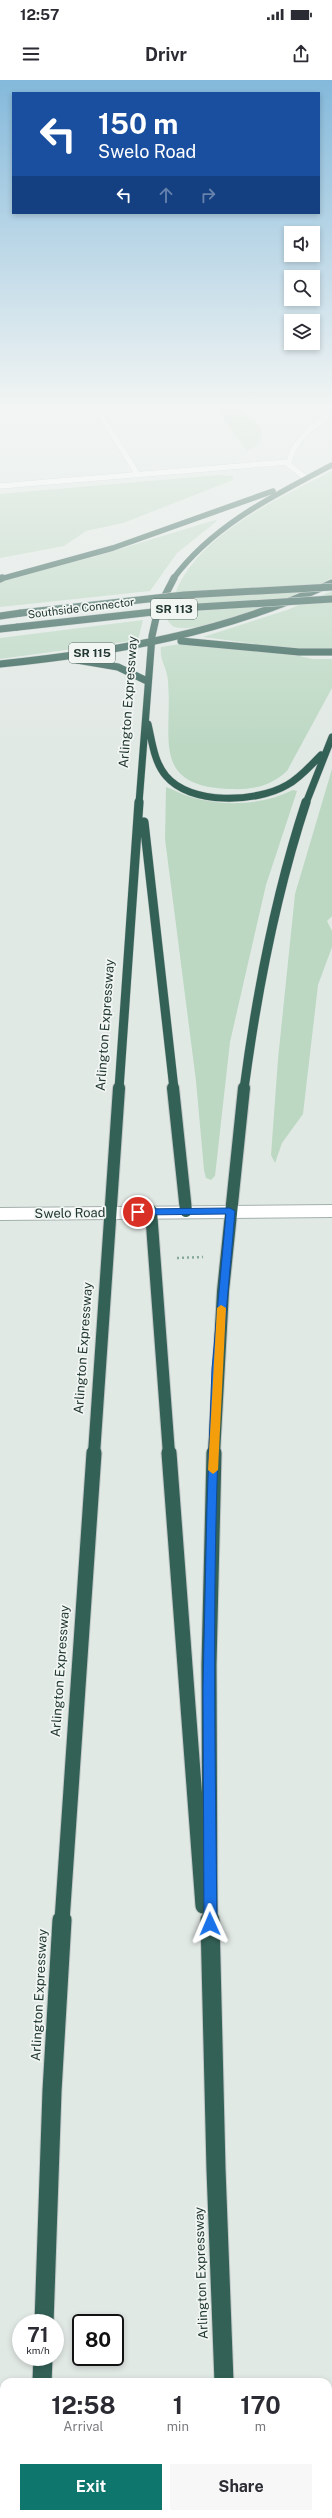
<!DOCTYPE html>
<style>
:root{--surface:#fff;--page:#f7f7f7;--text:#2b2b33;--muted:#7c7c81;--accent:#0f766e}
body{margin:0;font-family:"Public Sans",sans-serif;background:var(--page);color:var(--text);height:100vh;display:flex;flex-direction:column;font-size:15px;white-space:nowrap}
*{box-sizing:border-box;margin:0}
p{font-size:13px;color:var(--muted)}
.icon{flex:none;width:22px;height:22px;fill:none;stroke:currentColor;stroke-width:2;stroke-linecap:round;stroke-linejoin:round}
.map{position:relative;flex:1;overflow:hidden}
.drawer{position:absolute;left:0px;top:2298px;width:332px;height:140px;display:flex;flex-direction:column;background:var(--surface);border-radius:12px 12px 0 0;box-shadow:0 2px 6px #0003}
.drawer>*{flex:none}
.guide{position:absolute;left:12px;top:12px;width:308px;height:122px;border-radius:0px;box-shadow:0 2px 6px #0003;background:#1a4fa0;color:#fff;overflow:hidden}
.controls{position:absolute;left:284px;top:146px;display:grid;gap:8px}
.controls a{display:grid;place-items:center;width:36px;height:36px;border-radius:0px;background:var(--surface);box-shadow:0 2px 6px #0003;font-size:20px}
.speed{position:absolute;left:12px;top:2234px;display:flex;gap:8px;font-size:20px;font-weight:700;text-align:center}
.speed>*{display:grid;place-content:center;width:52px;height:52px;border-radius:50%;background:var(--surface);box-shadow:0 2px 6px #0003;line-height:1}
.speed small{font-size:10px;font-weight:400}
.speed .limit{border:2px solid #111;border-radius:6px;background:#fff;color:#111}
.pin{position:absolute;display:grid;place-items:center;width:34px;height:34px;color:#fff;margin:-17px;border:2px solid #fff;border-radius:50%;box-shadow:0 1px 4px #0007}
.me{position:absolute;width:44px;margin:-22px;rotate:359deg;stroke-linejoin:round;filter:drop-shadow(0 0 3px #0008)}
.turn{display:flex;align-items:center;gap:14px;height:84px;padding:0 20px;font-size:18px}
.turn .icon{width:52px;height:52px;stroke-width:2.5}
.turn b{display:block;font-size:28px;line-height:34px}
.lanes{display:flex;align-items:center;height:38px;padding:0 20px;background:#0003;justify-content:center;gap:20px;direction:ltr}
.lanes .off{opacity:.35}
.eta{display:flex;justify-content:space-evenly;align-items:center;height:68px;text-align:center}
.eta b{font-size:24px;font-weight:700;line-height:28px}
.primary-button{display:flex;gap:8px;margin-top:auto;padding:8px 20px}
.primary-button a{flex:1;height:46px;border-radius:0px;background:var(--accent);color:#fff;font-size:16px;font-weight:700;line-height:46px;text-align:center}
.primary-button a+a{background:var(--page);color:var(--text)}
.status{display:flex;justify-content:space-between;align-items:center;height:28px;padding:0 20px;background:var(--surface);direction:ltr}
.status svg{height:11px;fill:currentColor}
header{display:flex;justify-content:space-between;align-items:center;height:52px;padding:0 20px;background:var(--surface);font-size:18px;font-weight:700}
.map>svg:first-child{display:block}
</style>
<div class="status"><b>12:57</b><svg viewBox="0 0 49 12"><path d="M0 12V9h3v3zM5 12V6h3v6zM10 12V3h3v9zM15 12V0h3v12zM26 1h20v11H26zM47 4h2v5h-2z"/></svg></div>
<header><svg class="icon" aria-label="menu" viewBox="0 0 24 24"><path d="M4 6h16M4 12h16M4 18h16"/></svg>Drivr<svg class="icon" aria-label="share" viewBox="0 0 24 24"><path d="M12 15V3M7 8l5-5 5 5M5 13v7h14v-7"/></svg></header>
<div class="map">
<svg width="332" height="2438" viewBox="0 0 332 2438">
<rect width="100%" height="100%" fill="#e1e9e5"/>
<path fill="#bcd8c3" d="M 212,324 L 239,324 L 262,349 C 261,360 258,367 247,371 Z
M 332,391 L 332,498 C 307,511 199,556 175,547 C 171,546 169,542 167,539 C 171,525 175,511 182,499 C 211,448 282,417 332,391 Z
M 219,395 L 232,396 L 233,400 L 123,443 L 86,451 L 64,466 L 0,478 L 0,414 Z
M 215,440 L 217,441 L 177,473 L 150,511 L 0,527 L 0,501 L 100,475 Z
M 332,511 L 332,569 L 294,569 L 203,557 L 287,530 Z
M 143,540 L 138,560 L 0,579 L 0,558 Z
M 186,563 L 281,572 L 313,579 L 332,579 L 332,608 L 287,691 C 271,706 253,710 231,709 C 149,707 173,657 168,602 C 168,589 159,580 161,567 Z
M 332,689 L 332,836 L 327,841 L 332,851 L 332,867 L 318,905 L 303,1034 L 282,1063 L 275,1083 L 271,1075 L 278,979 L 295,814 Z
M 166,707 C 175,710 183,715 191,717 C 224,727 263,725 293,710 L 297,711 L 266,805 L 230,962 L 215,1096 L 211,1100 L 206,1098 L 204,1090 L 196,1001 L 165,759 Z"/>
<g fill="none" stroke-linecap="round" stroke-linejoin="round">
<defs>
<path id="minor-far1" d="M 94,324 L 138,395
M 306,398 L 289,385 C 290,362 315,345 332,333
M 0,406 L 288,382"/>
<path id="minor" d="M 0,1134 L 332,1131"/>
<path id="highway-far5" d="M 0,499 L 113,468 L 273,411
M 173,499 C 213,445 273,416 332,385"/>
<path id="highway-far4" d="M 0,499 L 2,498
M 0,536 L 21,533
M 0,549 L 18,547
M 181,561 L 299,572 L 332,572
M 77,580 L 118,587 L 147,601
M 0,584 C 117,572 224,553 332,503
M 148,644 C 152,661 154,682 166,696 C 190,725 256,723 287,705 C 300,698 310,686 321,675
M 139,723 L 152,556 L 158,529 L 174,498
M 306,723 L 332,657"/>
<path id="highway-far3" d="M 144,742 L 174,1009
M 119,1009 L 139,722
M 244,1009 C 257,911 275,816 306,722"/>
<path id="highway-far2" d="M 173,1008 L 186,1131
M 151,1131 L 169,1374
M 94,1374 L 119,1008
M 214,1374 L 223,1211 L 244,1008"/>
<path id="highway-far1" d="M 169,1373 L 203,1826
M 62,1841 L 94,1373
M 210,1841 L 209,1585 L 214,1373"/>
<path id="highway" d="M 210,1840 L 216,2089 L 224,2302
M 44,2243 L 52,2011 L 62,1840
M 42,2302 L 43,2277
M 39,2434 L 39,2438
M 229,2434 L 229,2438"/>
</defs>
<use href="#minor-far1" stroke="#a4b0ac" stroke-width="6"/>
<use href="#minor" stroke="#a4b0ac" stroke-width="14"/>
<use href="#highway-far5" stroke="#c1c7c6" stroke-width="6"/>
<use href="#highway-far4" stroke="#c1c7c6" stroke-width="8"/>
<use href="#highway-far3" stroke="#c1c7c6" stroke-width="10"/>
<use href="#highway-far2" stroke="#c1c7c6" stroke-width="14"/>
<use href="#highway-far1" stroke="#c1c7c6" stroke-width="17"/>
<use href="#highway" stroke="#c1c7c6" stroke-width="21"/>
<path stroke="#85a99d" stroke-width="2.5" stroke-dasharray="2 3" stroke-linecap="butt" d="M 177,1178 L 203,1177"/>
<use href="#minor-far1" stroke="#fff" stroke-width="5.5"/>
<use href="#minor" stroke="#fff" stroke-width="12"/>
<use href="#highway-far5" stroke="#336156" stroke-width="5.5"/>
<use href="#highway-far4" stroke="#336156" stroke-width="7"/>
<use href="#highway-far3" stroke="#336156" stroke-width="9"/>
<use href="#highway-far2" stroke="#336156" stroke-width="12"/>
<use href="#highway-far1" stroke="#336156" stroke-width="15"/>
<use href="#highway" stroke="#336156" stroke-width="19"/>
<defs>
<path id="highway-bridge" d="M 21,533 L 184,515 L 332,507
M 18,547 L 198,527 L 332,519"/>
</defs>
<use href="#highway-bridge" stroke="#c1c7c6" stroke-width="8" stroke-linecap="butt"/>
<use href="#highway-bridge" stroke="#336156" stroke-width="7"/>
</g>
<linearGradient id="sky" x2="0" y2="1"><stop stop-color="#84b9db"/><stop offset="0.49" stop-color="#f2f5f3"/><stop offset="1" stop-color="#f2f5f3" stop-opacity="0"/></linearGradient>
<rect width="332" height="666" fill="url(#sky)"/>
<path fill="#1a73e8" stroke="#114b97" d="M 230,1128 L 235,1131 C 231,1183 225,1236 222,1288 C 211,1473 215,1659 217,1844 L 215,1849 L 210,1851 L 206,1849 L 204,1844 L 203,1608 L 207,1426 L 212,1289 L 226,1134 L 138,1135 L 133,1132 L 138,1129 Z"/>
<path fill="#f59e0b" d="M 221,1225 L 226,1228 L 218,1390 L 213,1394 L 208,1390 L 217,1228 Z"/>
<g text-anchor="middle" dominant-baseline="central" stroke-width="3.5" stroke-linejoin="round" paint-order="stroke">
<g font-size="11" fill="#233832" stroke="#f1f6f3">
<text transform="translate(81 528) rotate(-7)">Southside Connector</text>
</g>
<g fill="#f1f6f3" stroke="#61716c" stroke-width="1">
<rect x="151" y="519" width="46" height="20" rx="3"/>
<rect x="69" y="563" width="46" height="20" rx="3"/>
</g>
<g font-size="12" font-weight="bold" fill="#233832">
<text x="174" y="529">SR 113</text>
<text x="92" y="573">SR 115</text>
</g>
<g font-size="13" fill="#233832" stroke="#f1f6f3">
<text transform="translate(128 622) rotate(-86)">Arlington Expressway</text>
<text transform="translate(105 945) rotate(-86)">Arlington Expressway</text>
<text transform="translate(70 1133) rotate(-1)">Swelo Road</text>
<text transform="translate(83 1268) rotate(-86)">Arlington Expressway</text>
<text transform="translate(60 1591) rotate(-86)">Arlington Expressway</text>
<text transform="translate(39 1915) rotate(-87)">Arlington Expressway</text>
<text transform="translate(201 2193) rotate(-92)">Arlington Expressway</text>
</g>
</g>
</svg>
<div class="controls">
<a><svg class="icon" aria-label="sound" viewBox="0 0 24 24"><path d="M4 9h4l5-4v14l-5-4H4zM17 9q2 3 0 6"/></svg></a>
<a><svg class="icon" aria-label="search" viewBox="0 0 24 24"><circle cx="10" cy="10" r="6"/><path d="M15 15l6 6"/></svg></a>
<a><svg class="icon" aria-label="layers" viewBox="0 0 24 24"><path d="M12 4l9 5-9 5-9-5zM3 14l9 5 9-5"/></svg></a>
</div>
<div class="speed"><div>71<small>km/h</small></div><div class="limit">80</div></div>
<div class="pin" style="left:138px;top:1132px;background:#d93025"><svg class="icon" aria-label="arrive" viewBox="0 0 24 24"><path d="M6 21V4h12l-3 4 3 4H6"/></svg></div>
<svg class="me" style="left:210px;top:1844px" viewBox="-20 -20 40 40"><path d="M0-17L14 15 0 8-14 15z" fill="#1a73e8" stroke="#fff" stroke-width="4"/></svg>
<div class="guide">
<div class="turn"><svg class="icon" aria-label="left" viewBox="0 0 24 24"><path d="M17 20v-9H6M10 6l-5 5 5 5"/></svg><div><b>150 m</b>Swelo Road</div></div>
<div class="lanes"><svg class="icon" aria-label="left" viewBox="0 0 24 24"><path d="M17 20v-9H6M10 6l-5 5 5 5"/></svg><svg class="icon off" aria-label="ahead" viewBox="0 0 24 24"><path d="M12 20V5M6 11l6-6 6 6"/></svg><svg class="icon off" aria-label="right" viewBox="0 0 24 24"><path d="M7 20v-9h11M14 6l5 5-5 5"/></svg></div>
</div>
<section class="drawer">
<div class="eta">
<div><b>12:58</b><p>Arrival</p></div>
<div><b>1</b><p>min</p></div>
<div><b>170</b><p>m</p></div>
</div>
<div class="primary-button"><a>Exit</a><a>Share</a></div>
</section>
</div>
